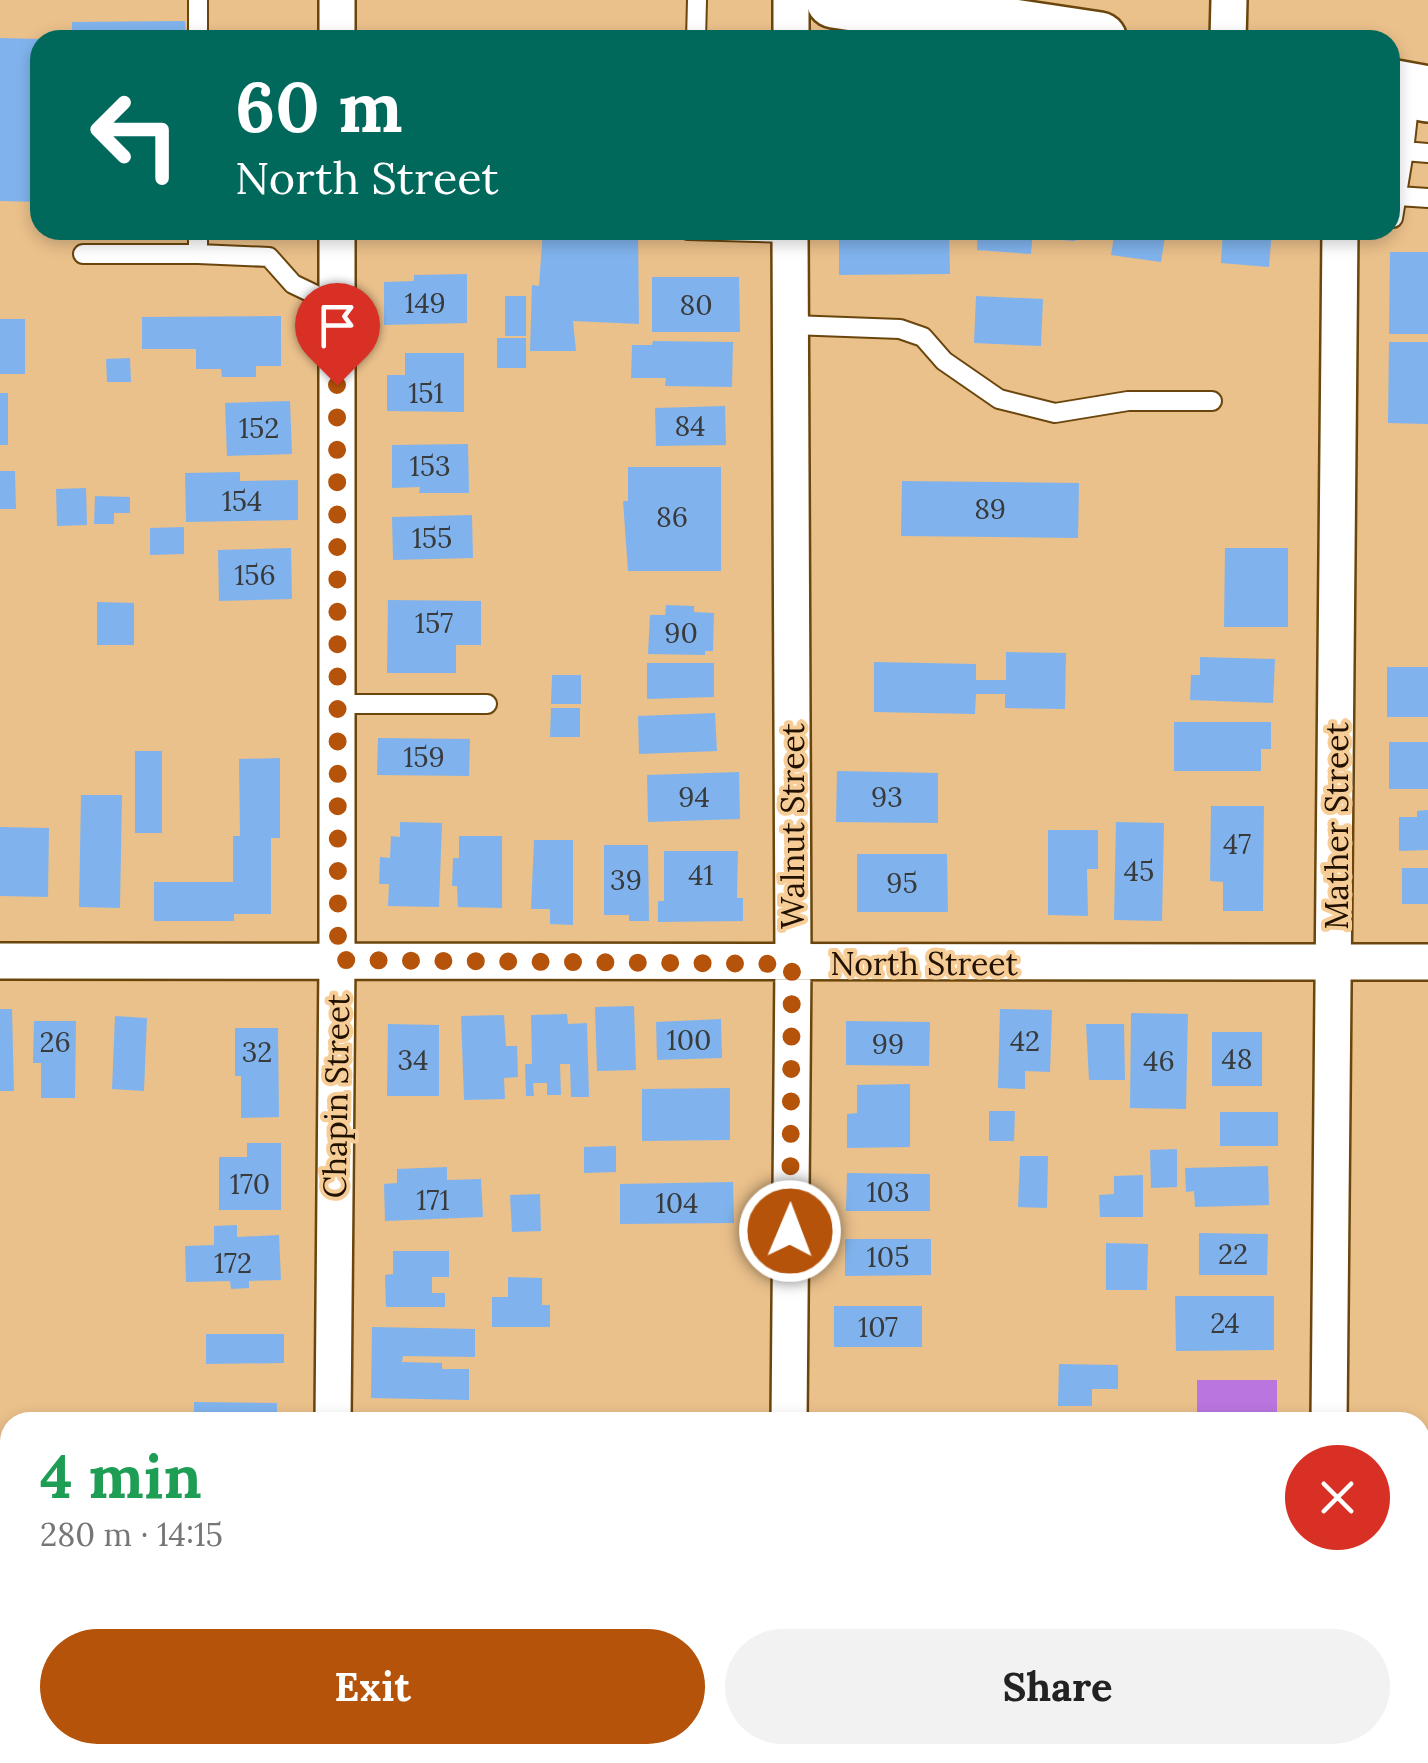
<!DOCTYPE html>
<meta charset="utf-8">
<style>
:root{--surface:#fff;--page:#f2f2f2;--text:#222;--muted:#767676;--accent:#b45309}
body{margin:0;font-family:Lora,serif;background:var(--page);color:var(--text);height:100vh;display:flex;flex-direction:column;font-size:38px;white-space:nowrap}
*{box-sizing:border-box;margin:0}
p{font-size:32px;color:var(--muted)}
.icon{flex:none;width:55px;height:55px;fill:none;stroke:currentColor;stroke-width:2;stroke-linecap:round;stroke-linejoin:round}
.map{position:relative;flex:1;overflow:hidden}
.drawer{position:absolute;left:0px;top:1412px;width:1430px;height:352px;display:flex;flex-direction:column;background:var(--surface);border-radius:30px 30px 0 0;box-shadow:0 5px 15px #0003}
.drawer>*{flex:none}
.top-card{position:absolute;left:30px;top:30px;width:1370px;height:210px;border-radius:30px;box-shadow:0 5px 15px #0003;background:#00695c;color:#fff;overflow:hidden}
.pin{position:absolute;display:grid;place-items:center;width:85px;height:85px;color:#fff;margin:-102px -42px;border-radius:50% 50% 50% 0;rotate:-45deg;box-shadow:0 0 10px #0007}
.pin .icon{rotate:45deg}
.me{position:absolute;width:110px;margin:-55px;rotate:1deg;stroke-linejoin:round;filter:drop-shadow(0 0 8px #0008)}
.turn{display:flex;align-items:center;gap:35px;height:210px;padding:0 40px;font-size:45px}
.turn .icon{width:130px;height:130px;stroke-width:2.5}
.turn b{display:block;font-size:70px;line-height:85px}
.round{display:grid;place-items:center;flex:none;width:105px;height:105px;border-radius:52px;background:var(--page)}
.overview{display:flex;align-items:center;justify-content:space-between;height:170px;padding:0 40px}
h1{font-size:60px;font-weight:800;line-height:75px;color:#1e9e55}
.cta{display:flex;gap:20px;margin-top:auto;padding:20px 40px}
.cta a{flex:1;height:115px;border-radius:60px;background:var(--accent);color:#fff;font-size:40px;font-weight:800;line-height:115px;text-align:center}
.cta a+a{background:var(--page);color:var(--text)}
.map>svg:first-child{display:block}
</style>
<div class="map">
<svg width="1428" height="1763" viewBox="0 0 1428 1763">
<rect width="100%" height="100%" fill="#eac08b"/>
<path fill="#ba75df" d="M 1197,1380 L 1277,1380 L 1277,1414 L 1197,1414 Z
M 823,1755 L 1068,1755 L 1079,1763 L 823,1763 Z"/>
<path fill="#80b3ed" d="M 185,21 L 186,40 L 72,40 L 72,22 Z
M 0,38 L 40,39 L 39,202 L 0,201 Z
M 379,230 L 513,230 L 513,240 L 379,239 Z
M 543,230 L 638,230 L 639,324 L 573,321 L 576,351 L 530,351 L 532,285 L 539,286 Z
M 839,230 L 949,230 L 950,274 L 839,275 Z
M 978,230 L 1033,230 L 1031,254 L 977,250 Z
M 1047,230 L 1076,230 L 1075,241 L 1047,239 Z
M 1115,230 L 1166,230 L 1161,262 L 1111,255 Z
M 1223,230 L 1272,230 L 1269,267 L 1221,263 Z
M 1390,252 L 1428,252 L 1428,334 L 1389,334 Z
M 467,274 L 467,323 L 384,325 L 384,282 L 414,281 L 414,275 Z
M 652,277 L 739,277 L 740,332 L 652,332 Z
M 505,296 L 526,296 L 526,336 L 505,336 Z
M 976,296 L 1043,299 L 1041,346 L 974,343 Z
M 281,316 L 281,366 L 256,366 L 256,377 L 222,377 L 221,369 L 196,369 L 196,349 L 142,349 L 142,317 Z
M 0,319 L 25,319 L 25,374 L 0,374 Z
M 497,338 L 526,338 L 526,368 L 497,368 Z
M 653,341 L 733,342 L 732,387 L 665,386 L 666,378 L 631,378 L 632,345 L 652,345 Z
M 1389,342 L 1428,342 L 1428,424 L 1388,423 Z
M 405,353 L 464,353 L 464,412 L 387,411 L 387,375 L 405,375 Z
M 130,358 L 131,382 L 107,382 L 106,359 Z
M 0,393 L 8,393 L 8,445 L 0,445 Z
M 290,401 L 292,454 L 227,456 L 225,403 Z
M 725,406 L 726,445 L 656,446 L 655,408 Z
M 468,444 L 469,493 L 419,493 L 420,487 L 392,488 L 392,445 Z
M 628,467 L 721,467 L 721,571 L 628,571 L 623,501 L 628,501 Z
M 0,471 L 15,471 L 16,509 L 0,509 Z
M 240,472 L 240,481 L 298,480 L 298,520 L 186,522 L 185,473 Z
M 902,481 L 1079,483 L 1078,538 L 901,536 Z
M 86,488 L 87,525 L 57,526 L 56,489 Z
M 95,496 L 130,497 L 130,513 L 114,513 L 114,524 L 94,524 Z
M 472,515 L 473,558 L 393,560 L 392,517 Z
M 184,527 L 184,554 L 150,555 L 150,528 Z
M 291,548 L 292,599 L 219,601 L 218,550 Z
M 1225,548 L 1288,548 L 1288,627 L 1224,627 Z
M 388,600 L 481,601 L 481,645 L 456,645 L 456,673 L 387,673 Z
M 97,602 L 134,603 L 134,645 L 97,645 Z
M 666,605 L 694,606 L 694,612 L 714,613 L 713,651 L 705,651 L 705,655 L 648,654 L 650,615 L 665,615 Z
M 1006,652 L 1066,653 L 1065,709 L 1005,708 L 1005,694 L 976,694 L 975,714 L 874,712 L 874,662 L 976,664 L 976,680 L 1006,680 Z
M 1200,657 L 1275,659 L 1273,703 L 1190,700 L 1191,675 L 1200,675 Z
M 647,663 L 714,663 L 714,697 L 647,699 Z
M 1387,667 L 1428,667 L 1428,717 L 1387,717 Z
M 552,675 L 581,675 L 581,704 L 551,704 Z
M 551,708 L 580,708 L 580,737 L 550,737 Z
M 715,713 L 717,751 L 639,754 L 638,716 Z
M 1174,722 L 1271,722 L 1271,749 L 1261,749 L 1261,771 L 1174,771 Z
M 378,738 L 470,739 L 469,776 L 377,775 Z
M 1389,742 L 1428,742 L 1428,789 L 1389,789 Z
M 135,751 L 162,751 L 162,833 L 135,833 Z
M 280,758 L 280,838 L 271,838 L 271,914 L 234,914 L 234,921 L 154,921 L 154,882 L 233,882 L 233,836 L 240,836 L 239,759 Z
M 837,771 L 938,773 L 938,823 L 836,822 Z
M 739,772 L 740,819 L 648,822 L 647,775 Z
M 81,795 L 122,795 L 120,908 L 79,907 Z
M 1211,806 L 1264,806 L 1263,911 L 1223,911 L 1223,882 L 1210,881 Z
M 1428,810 L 1428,850 L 1399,851 L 1399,817 L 1417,817 L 1417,811 Z
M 400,822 L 442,823 L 439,907 L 388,906 L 389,884 L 379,884 L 380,857 L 390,858 L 391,836 L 400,837 Z
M 1116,822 L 1164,823 L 1162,921 L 1114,920 Z
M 0,827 L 49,828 L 48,897 L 0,896 Z
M 1048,830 L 1098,830 L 1098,869 L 1087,869 L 1088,916 L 1048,915 Z
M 459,836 L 502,836 L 502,908 L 458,907 L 457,886 L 452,886 L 453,858 L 459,858 Z
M 534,840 L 573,840 L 573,925 L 550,924 L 550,909 L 531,909 Z
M 604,845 L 648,845 L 649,921 L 629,921 L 629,915 L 604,915 Z
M 664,851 L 738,851 L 737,898 L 743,898 L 743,921 L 658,922 L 658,901 L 664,901 Z
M 857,854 L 947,854 L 948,912 L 857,912 Z
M 1402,868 L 1428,868 L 1428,904 L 1402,904 Z
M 634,1006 L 636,1070 L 597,1071 L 595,1007 Z
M 0,1009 L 12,1009 L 14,1091 L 0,1091 Z
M 1000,1009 L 1052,1010 L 1050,1072 L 1025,1071 L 1025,1089 L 998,1088 Z
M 1131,1013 L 1188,1014 L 1186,1109 L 1130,1108 Z
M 567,1014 L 568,1024 L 587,1023 L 589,1097 L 571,1097 L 570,1064 L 560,1064 L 561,1095 L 547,1095 L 547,1083 L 533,1083 L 534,1096 L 526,1096 L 525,1064 L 532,1064 L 531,1015 Z
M 504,1015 L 506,1046 L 517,1046 L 518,1077 L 504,1078 L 505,1099 L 464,1100 L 461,1016 Z
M 115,1016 L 147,1018 L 144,1091 L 112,1089 Z
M 721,1019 L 722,1058 L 657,1060 L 656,1022 Z
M 34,1021 L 76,1021 L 75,1098 L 41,1098 L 41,1063 L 33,1063 Z
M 846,1021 L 930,1022 L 929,1066 L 846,1065 Z
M 388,1024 L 439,1025 L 439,1096 L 387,1096 Z
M 1086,1024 L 1124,1024 L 1125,1080 L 1089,1080 Z
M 235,1028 L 278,1028 L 279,1117 L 241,1118 L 241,1076 L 235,1076 Z
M 1212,1032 L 1262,1032 L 1262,1086 L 1212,1086 Z
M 910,1084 L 910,1147 L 847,1148 L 847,1114 L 857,1113 L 857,1085 Z
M 730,1088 L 730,1140 L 642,1141 L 642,1089 Z
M 989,1111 L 1015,1111 L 1014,1141 L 989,1141 Z
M 1220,1112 L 1278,1112 L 1278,1146 L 1220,1146 Z
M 247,1143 L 281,1143 L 281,1210 L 219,1210 L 219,1157 L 247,1157 Z
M 616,1146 L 616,1172 L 584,1173 L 584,1147 Z
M 1177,1149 L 1177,1187 L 1151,1188 L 1150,1150 Z
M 1020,1156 L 1048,1156 L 1047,1208 L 1018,1207 Z
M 1268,1166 L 1269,1205 L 1195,1207 L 1194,1191 L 1186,1192 L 1185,1168 Z
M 447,1167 L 447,1180 L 481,1179 L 483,1217 L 385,1221 L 384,1184 L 397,1183 L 397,1169 Z
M 847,1173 L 930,1174 L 930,1211 L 846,1211 Z
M 1143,1175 L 1143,1217 L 1100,1217 L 1099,1195 L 1114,1194 L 1114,1176 Z
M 733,1182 L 734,1223 L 620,1224 L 620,1184 Z
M 540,1194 L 541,1231 L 512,1232 L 510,1195 Z
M 237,1225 L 237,1237 L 279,1235 L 281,1280 L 249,1281 L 249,1288 L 231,1289 L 230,1281 L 186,1282 L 185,1246 L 214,1245 L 214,1226 Z
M 1199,1233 L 1268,1234 L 1267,1275 L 1199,1275 Z
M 845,1239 L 931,1239 L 931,1275 L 845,1276 Z
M 1106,1243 L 1148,1244 L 1147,1290 L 1106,1290 Z
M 393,1251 L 449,1251 L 449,1277 L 432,1277 L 432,1293 L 445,1293 L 445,1307 L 386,1307 L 385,1275 L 393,1274 Z
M 508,1277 L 542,1278 L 542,1305 L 550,1305 L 550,1327 L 492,1327 L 492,1297 L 508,1297 Z
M 1175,1296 L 1274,1296 L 1274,1350 L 1176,1351 Z
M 834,1306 L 922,1306 L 922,1347 L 834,1347 Z
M 372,1327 L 475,1329 L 475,1357 L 403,1356 L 402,1362 L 442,1363 L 442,1369 L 469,1369 L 469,1400 L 371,1398 Z
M 206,1334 L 284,1334 L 284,1363 L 206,1364 Z
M 1059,1364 L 1118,1365 L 1118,1389 L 1092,1389 L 1092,1406 L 1058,1406 Z
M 194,1402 L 277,1403 L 277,1422 L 194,1422 Z
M 653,1755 L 735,1755 L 735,1763 L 653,1763 Z
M 294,1756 L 294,1763 L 265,1763 L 265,1757 Z"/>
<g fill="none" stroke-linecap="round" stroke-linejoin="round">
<defs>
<path id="lane" d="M 198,40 L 198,0
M 696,40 L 697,0
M 1404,151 L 1410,97
M 1398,196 L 1428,198
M 1390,218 L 1393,218 L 1404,151 L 1428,153
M 198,230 L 198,254 L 269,257 L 293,284 L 337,305
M 688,230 L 790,233
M 83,254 L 198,254
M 792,325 L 900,329 L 923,337 L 944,361 L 999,399 L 1055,413 L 1128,401 L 1212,401
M 337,704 L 487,704"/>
<path id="street" d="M 337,40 L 337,0
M 791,40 L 791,0
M 1228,40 L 1229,0
M 0,961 L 1428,962
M 333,1422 L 337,961 L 337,230
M 789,1422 L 793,964 L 790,230
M 1329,1422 L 1340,230
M 1420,1594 L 1428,1594
M 330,1763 L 330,1755
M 785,1763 L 785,1755"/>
<path id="primary" d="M 834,0 L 1099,40
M 1390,87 L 1428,94"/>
</defs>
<use href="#lane" stroke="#6a460d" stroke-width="22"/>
<use href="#street" stroke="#6a460d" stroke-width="40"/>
<use href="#primary" stroke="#6a460d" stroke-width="60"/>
<use href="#lane" stroke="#fff" stroke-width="18"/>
<use href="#street" stroke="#fff" stroke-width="35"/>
<use href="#primary" stroke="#fff" stroke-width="55"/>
</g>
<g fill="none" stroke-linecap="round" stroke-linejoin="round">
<path stroke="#b45309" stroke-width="18" stroke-dasharray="0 32.4" d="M 337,385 L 338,960 L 792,964 L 790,1231"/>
</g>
<g text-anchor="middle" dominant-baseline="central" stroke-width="8" stroke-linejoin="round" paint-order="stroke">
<g font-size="28" fill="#383a3b">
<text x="425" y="303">149</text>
<text x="696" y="305">80</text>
<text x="426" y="393">151</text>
<text x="690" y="426">84</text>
<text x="259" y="428">152</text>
<text x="430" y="466">153</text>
<text x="242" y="501">154</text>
<text x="990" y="509">89</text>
<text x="672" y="517">86</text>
<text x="432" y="538">155</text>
<text x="255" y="575">156</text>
<text x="434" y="623">157</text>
<text x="681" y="633">90</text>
<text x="424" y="757">159</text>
<text x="694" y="797">94</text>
<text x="887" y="797">93</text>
<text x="1237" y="844">47</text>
<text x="1139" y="871">45</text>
<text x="701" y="875">41</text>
<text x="626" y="880">39</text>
<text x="902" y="883">95</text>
<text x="689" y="1040">100</text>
<text x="1025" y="1041">42</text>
<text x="55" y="1042">26</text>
<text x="888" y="1044">99</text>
<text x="257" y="1052">32</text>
<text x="1237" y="1059">48</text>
<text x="413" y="1060">34</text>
<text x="1159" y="1061">46</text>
<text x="250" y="1184">170</text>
<text x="888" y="1192">103</text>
<text x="433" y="1200">171</text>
<text x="677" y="1203">104</text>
<text x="1233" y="1254">22</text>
<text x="888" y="1257">105</text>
<text x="233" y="1263">172</text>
<text x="1225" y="1323">24</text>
<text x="878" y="1327">107</text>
</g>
<g font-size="32" fill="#201100" stroke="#f7cd97">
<text transform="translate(792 826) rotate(-90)">Walnut Street</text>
<text transform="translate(1336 826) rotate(-90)">Mather Street</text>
<text x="924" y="963">North Street</text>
<text transform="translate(336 1096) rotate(-89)">Chapin Street</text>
</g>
</g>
</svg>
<div class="pin" style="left:337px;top:385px;background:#d93025"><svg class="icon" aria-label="arrive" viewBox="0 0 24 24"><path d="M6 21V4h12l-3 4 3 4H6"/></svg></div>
<svg class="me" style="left:790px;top:1231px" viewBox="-20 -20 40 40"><circle r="17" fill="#b45309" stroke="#fff" stroke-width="3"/><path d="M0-11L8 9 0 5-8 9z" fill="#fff"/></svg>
<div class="top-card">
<div class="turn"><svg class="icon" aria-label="left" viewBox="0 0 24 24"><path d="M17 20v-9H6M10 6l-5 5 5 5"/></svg><div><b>60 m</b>North Street</div></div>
</div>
<section class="drawer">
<div class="overview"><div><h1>4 min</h1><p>280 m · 14:15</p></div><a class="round" style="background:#d93025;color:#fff"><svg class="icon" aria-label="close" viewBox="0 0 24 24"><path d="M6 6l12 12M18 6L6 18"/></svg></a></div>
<div class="cta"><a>Exit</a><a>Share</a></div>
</section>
</div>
